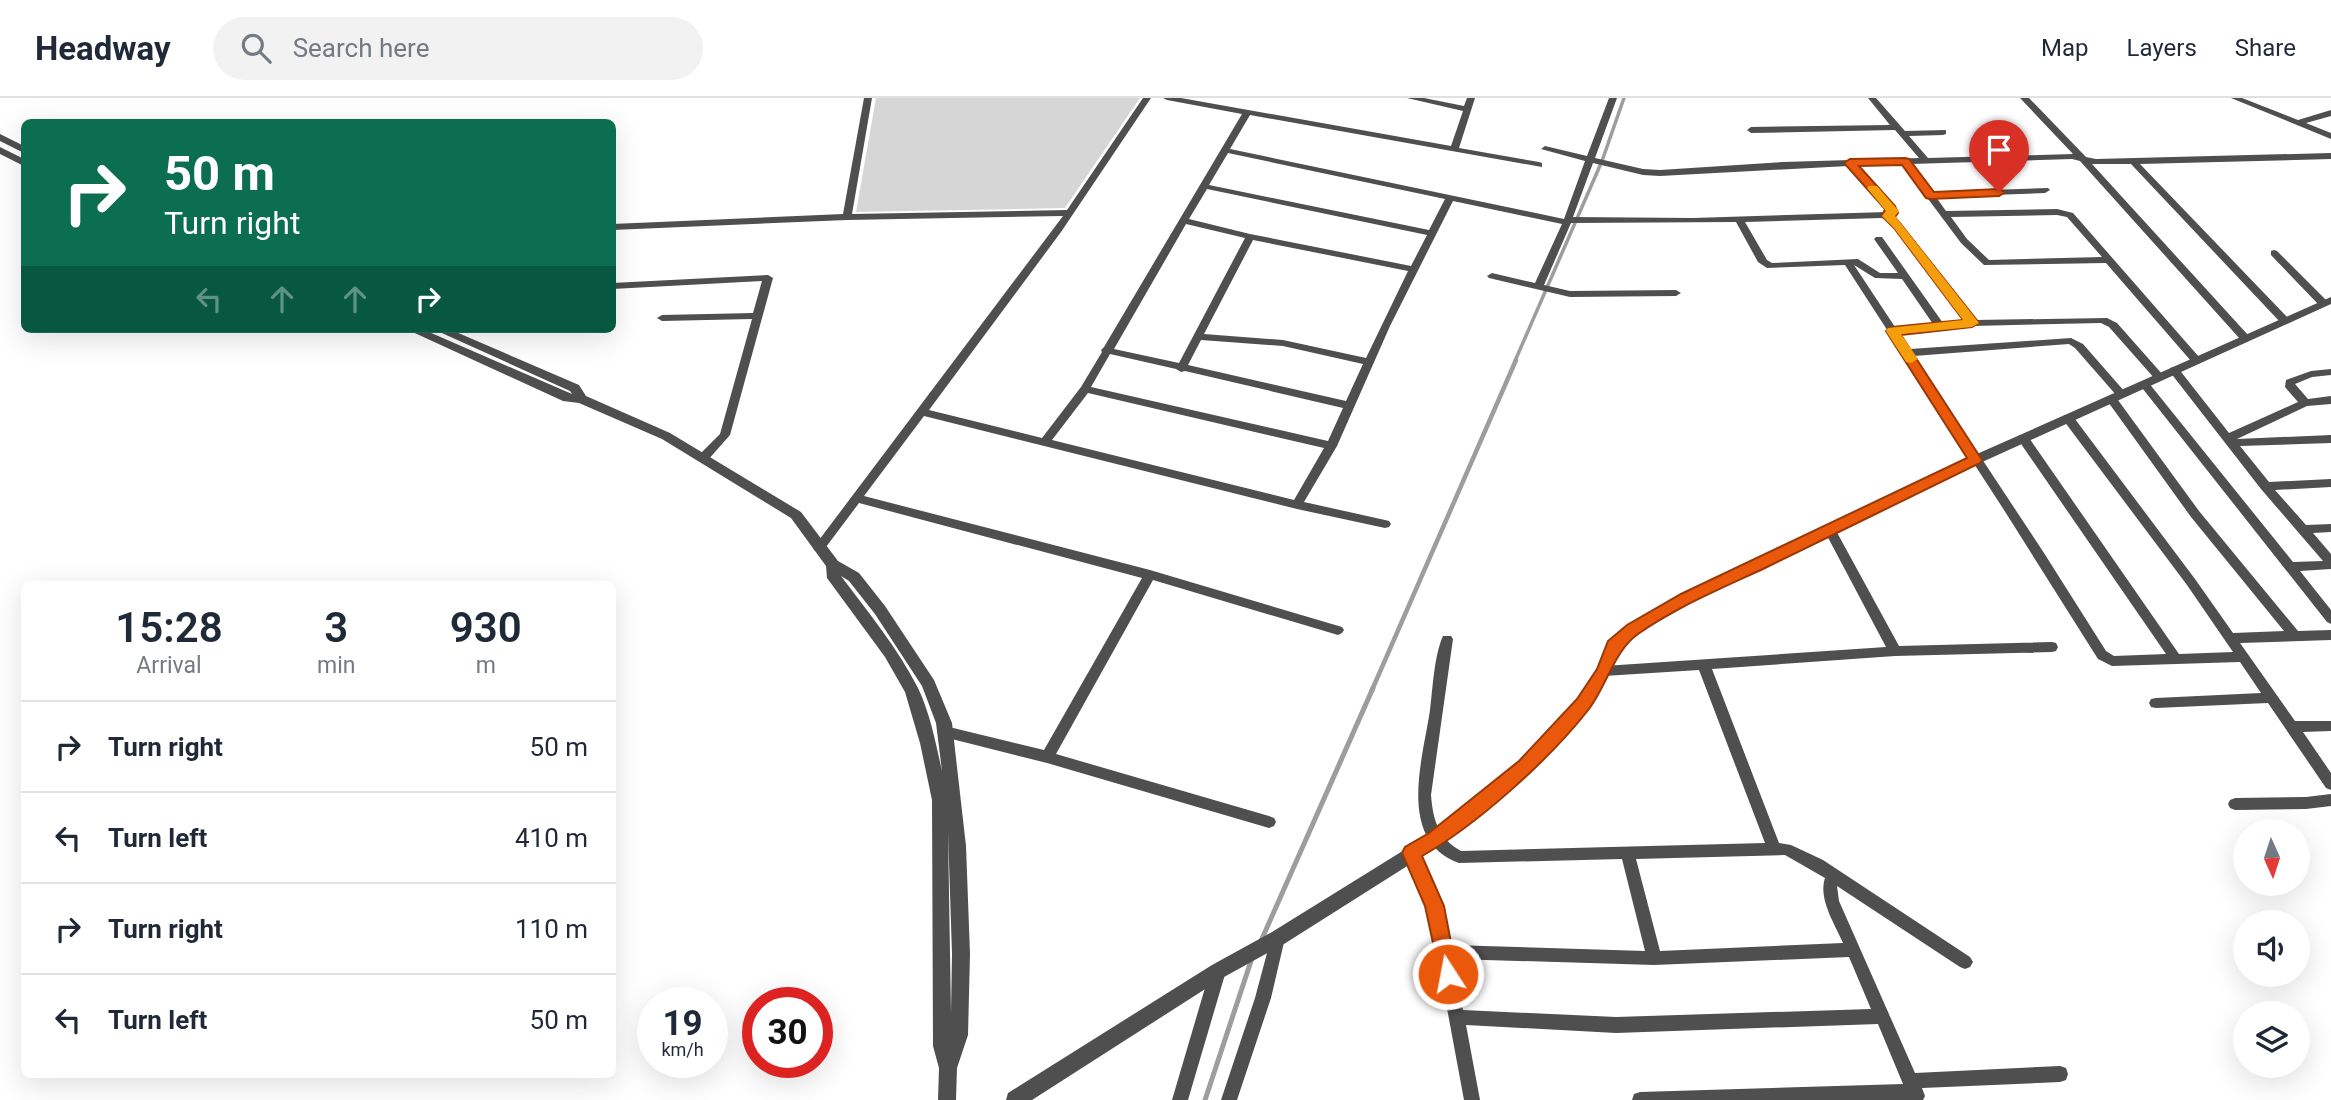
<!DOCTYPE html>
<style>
:root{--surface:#fff;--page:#f2f2f3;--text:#1f2937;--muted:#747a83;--line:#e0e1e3}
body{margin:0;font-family:Roboto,sans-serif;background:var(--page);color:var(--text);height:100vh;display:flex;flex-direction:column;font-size:26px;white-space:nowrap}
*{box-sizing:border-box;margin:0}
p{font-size:23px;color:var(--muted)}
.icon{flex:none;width:38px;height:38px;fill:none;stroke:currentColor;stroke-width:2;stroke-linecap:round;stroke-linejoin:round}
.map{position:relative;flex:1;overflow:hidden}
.side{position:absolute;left:21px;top:483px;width:595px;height:497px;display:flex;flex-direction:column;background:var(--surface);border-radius:10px;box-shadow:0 7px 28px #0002}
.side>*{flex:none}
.hud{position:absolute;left:21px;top:21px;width:595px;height:214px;border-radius:10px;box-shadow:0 7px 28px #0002;background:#0b6e4f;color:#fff;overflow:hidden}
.needle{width:46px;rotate:177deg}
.controls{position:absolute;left:2233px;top:721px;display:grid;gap:14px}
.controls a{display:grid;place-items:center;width:77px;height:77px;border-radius:50%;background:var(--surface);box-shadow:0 7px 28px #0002;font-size:35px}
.speed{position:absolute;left:637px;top:889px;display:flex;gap:14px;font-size:35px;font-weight:700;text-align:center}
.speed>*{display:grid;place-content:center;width:91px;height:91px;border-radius:50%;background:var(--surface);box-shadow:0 7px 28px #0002;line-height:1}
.speed small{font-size:18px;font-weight:400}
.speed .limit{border:10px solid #d22;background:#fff;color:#111}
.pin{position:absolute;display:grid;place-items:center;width:60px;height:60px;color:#fff;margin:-72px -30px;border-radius:50% 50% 50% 0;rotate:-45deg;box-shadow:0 0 7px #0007}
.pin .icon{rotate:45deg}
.me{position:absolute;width:77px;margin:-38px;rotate:349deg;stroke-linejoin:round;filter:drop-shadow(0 0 5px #0008)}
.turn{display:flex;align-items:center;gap:24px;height:147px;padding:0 28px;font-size:32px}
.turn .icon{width:91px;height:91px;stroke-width:2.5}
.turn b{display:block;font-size:49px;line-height:60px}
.lanes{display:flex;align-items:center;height:66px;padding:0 28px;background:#0003;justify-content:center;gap:35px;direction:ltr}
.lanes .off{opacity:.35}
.eta{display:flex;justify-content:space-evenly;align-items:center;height:119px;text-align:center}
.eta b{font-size:42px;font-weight:600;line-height:49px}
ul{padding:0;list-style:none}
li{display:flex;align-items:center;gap:21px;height:91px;padding:0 28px;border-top:2px solid var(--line)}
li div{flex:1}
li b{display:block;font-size:26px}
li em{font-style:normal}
header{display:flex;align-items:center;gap:42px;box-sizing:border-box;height:98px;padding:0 35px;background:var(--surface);border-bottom:2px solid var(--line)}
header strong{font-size:33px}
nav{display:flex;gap:38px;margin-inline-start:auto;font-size:24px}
.search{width:490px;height:63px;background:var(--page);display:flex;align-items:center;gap:18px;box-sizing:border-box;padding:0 24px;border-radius:38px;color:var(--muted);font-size:26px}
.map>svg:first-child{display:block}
</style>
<header>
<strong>Headway</strong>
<div class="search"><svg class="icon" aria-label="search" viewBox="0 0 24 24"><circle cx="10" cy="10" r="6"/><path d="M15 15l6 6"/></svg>Search here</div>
<nav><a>Map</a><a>Layers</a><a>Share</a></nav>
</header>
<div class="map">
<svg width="2331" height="1002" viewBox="0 0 2331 1002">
<rect width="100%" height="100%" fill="#fff"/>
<path fill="#d6d6d6" d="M 876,0 L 1140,0 L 1065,110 L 856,114 Z"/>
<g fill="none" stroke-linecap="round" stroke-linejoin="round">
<path stroke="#9d9d9d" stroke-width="3.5" d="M 1515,263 L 1602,63 L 1624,0"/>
<path stroke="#9d9d9d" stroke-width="4.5" d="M 1372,592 L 1516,262"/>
<path stroke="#9d9d9d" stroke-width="5" d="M 1261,843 L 1373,590
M 1205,1002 L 1252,860"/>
<path fill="#4f4f4f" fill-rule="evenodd" d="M 864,0 L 872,0 L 852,116 L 1067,112 L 1143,0 L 1151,0 L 1061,134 L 929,312 L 1042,340 L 1081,289 L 1102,254 L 1101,252 L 1104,249 L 1242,16 L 1167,2 L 1163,0 L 1181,0 L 1451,48 L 1463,13 L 1407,0 L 1424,0 L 1464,8 L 1467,0 L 1475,0 L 1459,50 L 1539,64 L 1542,65 L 1542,69 L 1250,17 L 1230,51 L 1564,121 L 1585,63 L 1541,51 L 1545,48 L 1587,58 L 1609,0 L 1617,0 L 1595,60 L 1643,71 L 1660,72 L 1783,64 L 1919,60 L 1895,32 L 1751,35 L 1747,32 L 1751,29 L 1890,27 L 1868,0 L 1876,0 L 1905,33 L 1946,32 L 1946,36 L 1943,37 L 1909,38 L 1928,60 L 2073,56 L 2020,0 L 2029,0 L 2086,59 L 2096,61 L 2331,55 L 2331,61 L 2140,66 L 2289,221 L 2290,223 L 2285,226 L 2281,225 L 2131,66 L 2092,66 L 2248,237 L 2249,239 L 2244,242 L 2240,241 L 2080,63 L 2072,61 L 1911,66 L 1932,94 L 2048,90 L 2050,92 L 2045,95 L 1936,99 L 1946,113 L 2057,111 L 2073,115 L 2199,259 L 2199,263 L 2191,263 L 2106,165 L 1984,167 L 1961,145 L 1902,66 L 1857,67 L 1894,109 L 1897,115 L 1893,119 L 1901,125 L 1975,222 L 2107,220 L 2117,225 L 2163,277 L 2164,279 L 2163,281 L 2155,281 L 2109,229 L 2101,225 L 1972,228 L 1899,235 L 1910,251 L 2071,240 L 2083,246 L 2125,294 L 2126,296 L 2125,298 L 2117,298 L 2075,250 L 2069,246 L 1914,258 L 2044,455 L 2106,553 L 2114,558 L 2166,556 L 2019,343 L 2018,340 L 2019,337 L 2027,337 L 2179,556 L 2233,554 L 2187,487 L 2064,323 L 2063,320 L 2064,317 L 2072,317 L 2195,481 L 2233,535 L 2284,533 L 2191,419 L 2106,301 L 2111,297 L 2115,298 L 2199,413 L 2298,533 L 2331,532 L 2331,542 L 2240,545 L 2295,623 L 2331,623 L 2331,633 L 2303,634 L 2331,675 L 2331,692 L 2326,690 L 2268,605 L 2156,610 L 2151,609 L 2149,605 L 2151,601 L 2156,600 L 2261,595 L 2240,564 L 2112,568 L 2098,561 L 2004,412 L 1845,167 L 1767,170 L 1758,164 L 1736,124 L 1571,125 L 1544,187 L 1570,193 L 1676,192 L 1681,195 L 1676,198 L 1570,199 L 1489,180 L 1487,178 L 1492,175 L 1535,185 L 1562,126 L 1453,103 L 1390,228 L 1337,348 L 1304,404 L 1385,422 L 1389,423 L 1391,426 L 1389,429 L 1385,430 L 1297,411 L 924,318 L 864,398 L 1150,472 L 1342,529 L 1344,532 L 1342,535 L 1338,537 L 1153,482 L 1056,656 L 1269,718 L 1274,720 L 1276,724 L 1274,728 L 1269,730 L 1047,665 L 940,638 L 938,634 L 940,630 L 945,628 L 1044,652 L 1142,480 L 859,405 L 823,453 L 815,453 L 813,450 L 1063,118 L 847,122 L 612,132 L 612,126 L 843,116 ZM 1228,55 L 1445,101 L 1429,132 L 1209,87 ZM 1593,65 L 1643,77 L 1660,78 L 1848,68 L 1887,114 L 1693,120 L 1573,119 ZM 1207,91 L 1427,137 L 1411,168 L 1250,136 L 1189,121 ZM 2057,117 L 2067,119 L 2102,159 L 1989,162 L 1967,141 L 1951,119 ZM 1882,120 L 1895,129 L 1965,223 L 1943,225 L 1882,139 L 1876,139 L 1874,141 L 1898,175 L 1880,175 L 1858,161 L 1772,165 L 1767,162 L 1745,124 ZM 1186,126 L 1245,140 L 1179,265 L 1114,251 ZM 1253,142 L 1408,173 L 1366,260 L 1283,242 L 1204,236 ZM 1854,167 L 1875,180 L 1902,181 L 1933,226 L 1895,229 ZM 1201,242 L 1283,248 L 1363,266 L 1346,303 L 1188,267 ZM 1110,256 L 1176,271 L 1181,274 L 1185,273 L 1343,310 L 1328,343 L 1091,289 ZM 1088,295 L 1324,350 L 1294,402 L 1052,342 Z
M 2231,0 L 2242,0 L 2298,22 L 2331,12 L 2331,18 L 2306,25 L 2331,35 L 2331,41 Z
M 2274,152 L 2277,153 L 2327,203 L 2327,207 L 2319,207 L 2271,157 L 2271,153 Z
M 768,177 L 773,180 L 730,337 L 707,363 L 699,363 L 697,360 L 699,357 L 720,336 L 752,221 L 662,223 L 657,220 L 662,217 L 753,215 L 762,183 L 612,191 L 612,185 Z
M 2174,269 L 2178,270 L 2229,335 L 2298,304 L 2285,289 L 2286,282 L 2311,273 L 2331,271 L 2331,277 L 2312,279 L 2295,286 L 2308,301 L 2331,298 L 2331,306 L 2307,308 L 2237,341 L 2331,337 L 2331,345 L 2240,348 L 2269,384 L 2331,381 L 2331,389 L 2275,392 L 2306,427 L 2331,426 L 2331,434 L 2313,435 L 2331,456 L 2331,471 L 2300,473 L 2331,512 L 2331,526 L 2327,524 L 2139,286 L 2140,284 L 2148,284 L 2293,464 L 2323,463 L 2261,391 L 2170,274 L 2170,270 Z
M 1830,428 L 1834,429 L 1899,548 L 2052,544 L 2056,545 L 2058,549 L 2056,553 L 2052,554 L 1895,558 L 1712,571 L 1779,745 L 1791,747 L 1823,762 L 1970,859 L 1973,864 L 1970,869 L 1965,871 L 1960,869 L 1837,788 L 1839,803 L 1915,975 L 2060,968 L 2066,970 L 2068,976 L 2066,982 L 2060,984 L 1922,990 L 1925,998 L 1923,1002 L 1632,1002 L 1634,996 L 1640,994 L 1903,986 L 1878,926 L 1616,935 L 1466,927 L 1480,1002 L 1464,1002 L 1428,808 L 1404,755 L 1406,751 L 1411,749 L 1416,751 L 1442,808 L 1450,847 L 1645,853 L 1622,761 L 1459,765 C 1396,742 1423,661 1430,612 C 1433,589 1434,558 1443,538 L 1451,538 L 1453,541 L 1431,697 C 1433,722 1438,740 1461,753 L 1765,745 L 1699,572 L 1604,578 L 1599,577 L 1598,573 L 1599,569 L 1604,568 L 1886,549 L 1824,432 ZM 1785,757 L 1825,780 C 1818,801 1835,826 1843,845 L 1660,853 L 1636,761 ZM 1849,859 L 1871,911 L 1616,919 L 1463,912 L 1453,861 L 1654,867 Z
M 2331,696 L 2331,708 L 2306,711 L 2235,712 L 2230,710 L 2228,706 L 2230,702 L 2235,700 L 2306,699 Z
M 1278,833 L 1283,835 L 1285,840 L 1271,900 L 1237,1002 L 1221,1002 L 1255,900 L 1271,840 L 1273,835 Z
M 1218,866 L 1223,868 L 1226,873 L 1188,1002 L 1172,1002 L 1210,873 L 1213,868 Z"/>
<path fill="#4f4f4f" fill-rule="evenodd" d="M 0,36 L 24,48 L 24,55 L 0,43 Z
M 0,49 L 24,61 L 24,68 L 0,56 Z
M 2331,199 L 2331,206 L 1980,365 L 1691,505 L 1637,536 L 1620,550 L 1609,577 L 1588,610 L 1531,673 L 1442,746 L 1284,846 L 1224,879 L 1032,1002 L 1006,1002 L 1008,995 L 1212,867 L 1272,834 L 1430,736 L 1521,663 L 1578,602 L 1597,571 L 1609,543 L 1627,528 L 1681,497 L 1970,359 Z
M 406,231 L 422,231 L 572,296 L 570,293 L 433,231 L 449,231 L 579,287 L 586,298 L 670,335 L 801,414 L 838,463 L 859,475 L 885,508 L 934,582 L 952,625 L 966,748 L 970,856 L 968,937 L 957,970 L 956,1002 L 938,1002 L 939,970 L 933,948 L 932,702 L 920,645 L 905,594 L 885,559 L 827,480 L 826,468 L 791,420 L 662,341 L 579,305 L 563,303 ZM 841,478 L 849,483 L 875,516 L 922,588 L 936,625 L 942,673 C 936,646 930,615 918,590 C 897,549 868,514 841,478 ZM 948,734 L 952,856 L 951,916 Z"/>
</g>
<path fill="#ea580c" stroke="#983908" stroke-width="2" d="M 1905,60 L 1909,61 L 1934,94 L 1999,91 L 2005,94 L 1999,98 L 1930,101 L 1926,100 L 1902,67 L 1859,68 L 1895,108 L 1898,115 L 1895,119 L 1979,225 L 1972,229 L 1901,237 L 1982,362 L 1980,365 C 1908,400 1837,435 1765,470 C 1722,490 1676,509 1638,536 C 1614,553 1607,587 1589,611 C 1550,661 1477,727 1422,758 L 1444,808 L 1457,876 L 1455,882 L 1448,885 L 1441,882 L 1425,808 L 1402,755 L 1405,749 L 1429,735 L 1519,663 L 1577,601 L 1597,571 L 1608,543 L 1627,527 L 1681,496 L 1967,360 L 1886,233 L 1892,229 L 1963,222 L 1894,130 L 1882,118 L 1885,111 L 1844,65 L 1850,61 Z"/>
<path fill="#f59e0b" d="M 1869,88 L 1877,88 L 1897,111 L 1899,113 L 1895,118 L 1979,225 L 1972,229 L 1901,236 L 1918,261 L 1911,265 L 1906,264 L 1886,233 L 1888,230 L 1963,222 L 1894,130 L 1882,118 L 1886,113 L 1867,90 Z"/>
</svg>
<div class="controls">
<a><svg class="needle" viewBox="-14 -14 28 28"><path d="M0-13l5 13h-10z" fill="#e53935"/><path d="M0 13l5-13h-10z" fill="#747a83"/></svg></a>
<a><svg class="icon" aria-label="sound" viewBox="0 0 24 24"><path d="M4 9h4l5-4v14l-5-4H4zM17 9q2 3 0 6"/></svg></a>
<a><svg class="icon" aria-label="layers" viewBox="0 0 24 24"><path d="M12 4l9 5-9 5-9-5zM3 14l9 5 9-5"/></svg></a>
</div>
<div class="speed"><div>19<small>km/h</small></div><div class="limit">30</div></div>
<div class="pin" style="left:1999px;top:94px;background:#d93025"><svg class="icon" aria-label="arrive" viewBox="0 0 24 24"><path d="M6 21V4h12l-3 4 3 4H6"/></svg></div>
<svg class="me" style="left:1448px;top:876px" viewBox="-20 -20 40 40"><circle r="17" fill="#ea580c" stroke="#fff" stroke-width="3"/><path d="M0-11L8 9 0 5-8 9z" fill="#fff"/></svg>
<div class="hud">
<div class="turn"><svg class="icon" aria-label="right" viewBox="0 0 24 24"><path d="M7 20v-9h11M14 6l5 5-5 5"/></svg><div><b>50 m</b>Turn right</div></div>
<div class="lanes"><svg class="icon off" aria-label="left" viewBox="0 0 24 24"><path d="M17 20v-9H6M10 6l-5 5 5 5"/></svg><svg class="icon off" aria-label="ahead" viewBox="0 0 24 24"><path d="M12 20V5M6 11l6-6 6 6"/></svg><svg class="icon off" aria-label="ahead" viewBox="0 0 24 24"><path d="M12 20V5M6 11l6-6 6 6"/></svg><svg class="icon" aria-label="right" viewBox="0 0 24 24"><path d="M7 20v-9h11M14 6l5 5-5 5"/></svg></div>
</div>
<section class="side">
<div class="eta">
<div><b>15:28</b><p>Arrival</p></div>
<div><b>3</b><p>min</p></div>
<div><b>930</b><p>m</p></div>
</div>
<ul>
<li><svg class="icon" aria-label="right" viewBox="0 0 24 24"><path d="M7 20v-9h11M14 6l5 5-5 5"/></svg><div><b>Turn right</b></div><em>50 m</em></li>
<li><svg class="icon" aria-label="left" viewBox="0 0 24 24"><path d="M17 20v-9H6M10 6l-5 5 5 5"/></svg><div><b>Turn left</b></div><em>410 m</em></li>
<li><svg class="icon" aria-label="right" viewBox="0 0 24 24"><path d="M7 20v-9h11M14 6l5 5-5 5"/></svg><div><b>Turn right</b></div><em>110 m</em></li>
<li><svg class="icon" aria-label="left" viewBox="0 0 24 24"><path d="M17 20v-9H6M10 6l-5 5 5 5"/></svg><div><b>Turn left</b></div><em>50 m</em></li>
</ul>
</section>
</div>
